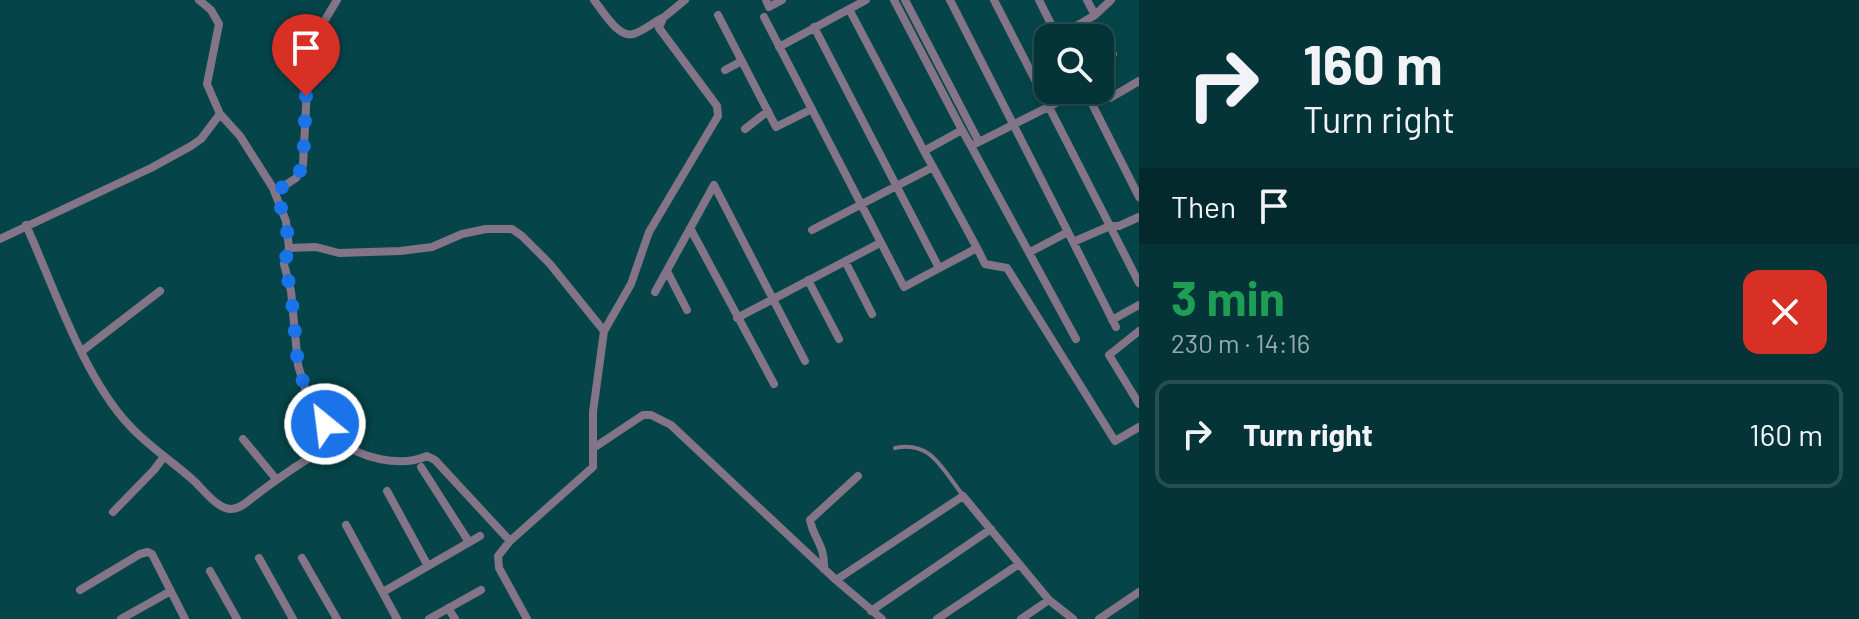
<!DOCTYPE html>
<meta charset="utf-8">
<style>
:root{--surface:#043437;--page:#123f42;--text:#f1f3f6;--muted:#97aaad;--line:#254f52}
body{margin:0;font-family:Barlow,sans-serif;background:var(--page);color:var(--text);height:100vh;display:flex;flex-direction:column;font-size:30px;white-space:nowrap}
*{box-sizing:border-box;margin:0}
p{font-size:26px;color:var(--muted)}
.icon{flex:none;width:44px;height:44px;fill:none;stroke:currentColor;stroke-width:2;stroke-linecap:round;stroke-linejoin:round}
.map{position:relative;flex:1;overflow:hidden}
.side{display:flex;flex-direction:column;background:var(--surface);width:720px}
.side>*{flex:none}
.banner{background:#043437;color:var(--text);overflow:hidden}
.fabs{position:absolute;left:1034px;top:24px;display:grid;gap:16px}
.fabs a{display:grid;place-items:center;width:80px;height:80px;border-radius:16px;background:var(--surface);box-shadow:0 4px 12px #0003,0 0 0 2px var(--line);font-size:40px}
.pin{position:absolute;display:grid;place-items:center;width:68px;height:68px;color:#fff;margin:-82px -34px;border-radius:50% 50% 50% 0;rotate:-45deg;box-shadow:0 0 8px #0007}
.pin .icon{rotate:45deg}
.me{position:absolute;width:88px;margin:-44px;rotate:331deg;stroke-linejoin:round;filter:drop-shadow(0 0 6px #0008)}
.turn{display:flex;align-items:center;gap:28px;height:168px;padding:0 32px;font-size:36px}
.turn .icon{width:104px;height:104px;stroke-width:2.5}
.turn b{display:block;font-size:56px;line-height:68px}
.then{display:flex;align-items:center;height:76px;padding:0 32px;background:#0003;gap:16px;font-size:30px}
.round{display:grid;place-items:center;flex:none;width:84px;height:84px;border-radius:16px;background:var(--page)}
.overview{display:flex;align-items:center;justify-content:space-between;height:136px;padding:0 32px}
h1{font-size:48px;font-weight:700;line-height:60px;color:#1e9e55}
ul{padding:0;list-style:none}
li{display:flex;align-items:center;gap:24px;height:108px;margin:0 16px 12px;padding:0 16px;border:4px solid var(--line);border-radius:16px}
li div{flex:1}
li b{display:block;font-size:30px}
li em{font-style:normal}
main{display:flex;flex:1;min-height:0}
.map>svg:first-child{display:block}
</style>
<main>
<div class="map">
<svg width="1139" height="619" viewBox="0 0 1139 619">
<rect width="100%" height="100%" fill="#054549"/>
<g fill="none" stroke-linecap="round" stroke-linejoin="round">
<path stroke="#847487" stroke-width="4" d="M 895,448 C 931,440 942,469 962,494"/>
<path stroke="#847487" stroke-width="8" d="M 594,0 C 602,10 618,38 633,34 C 642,32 654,22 662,18
M 766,0 L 769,7 L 782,0
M 894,0 L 962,130
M 905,0 L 979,142 L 1082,90
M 950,0 L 1068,232 L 1030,252
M 994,0 L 1110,226 L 1119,226 L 1139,217
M 1039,0 L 1058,38
M 1087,0 L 1095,15
M 849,9 L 924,151
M 718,15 L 776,127 L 812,109
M 764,17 L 904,287 L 977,248 L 933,167
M 814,27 L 939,268
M 1058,37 L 1095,15 L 1111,0
M 779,47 L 866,0
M 1100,61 L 1113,54
M 725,70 L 742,61
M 1085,90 L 1139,197
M 1087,90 L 1110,98 L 1139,81
M 220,114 L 240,136 L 273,188 L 286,221 L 289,248 L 284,264 L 291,291 L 298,365 L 311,408 L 338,440
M 745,129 L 768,111
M 971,146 L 1076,339
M 275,192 L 296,178 L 303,165 L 308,69 L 316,35 L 337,0
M 26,225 C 54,287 83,376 129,425 C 148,446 172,461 193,480 C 203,489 217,509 231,509 C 239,509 246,503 252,498 C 279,477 308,458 338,440 C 360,458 400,468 427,456 L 435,460 L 510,541
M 690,228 L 774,384
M 812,230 L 933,167 L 924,151 L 962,130 L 971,146 L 979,142
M 1068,232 L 1116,327
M 0,239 L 151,168 L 191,146 L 201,139 L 220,114 L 207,84 L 219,24 L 211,10 L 199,0
M 1073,242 L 1110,226 L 1139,283
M 289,248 L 316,247 L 339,253 L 400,251 L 432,247 L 462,234 L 486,229 L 512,229 L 522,236 L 550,264 L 604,331
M 977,248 L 985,264 L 1007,268 L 1115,441 L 1139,427
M 845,261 L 872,314
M 667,271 L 687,310
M 808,280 L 839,339
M 655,292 L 714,185 L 805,361
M 737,318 L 880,243
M 1112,320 L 1139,305
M 1139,331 L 1109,355 L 1139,404
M 82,351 L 160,291
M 243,439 L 276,479
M 595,447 L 643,415 L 651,415 L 671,425 L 836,580 L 882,619
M 421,467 L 469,542
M 387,491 L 428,566
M 113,512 L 154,470 L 163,458
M 346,525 L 397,619
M 259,558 L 293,619
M 302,558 L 337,619
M 824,569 C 825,544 814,540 810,520 L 858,476
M 210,571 L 237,619
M 836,580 L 963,496 L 1049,600 L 1073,619
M 80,590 L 140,554 L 148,552 L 152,554 L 185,619
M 383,592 L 480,536
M 448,608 L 455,619
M 871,611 L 991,529
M 121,619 L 169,592
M 429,619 L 481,590
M 527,619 L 499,568 L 498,556 L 510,541 L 593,467 L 593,412 L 604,331 L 631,284 L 649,232 L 718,116 L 717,106 L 659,28 L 663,18 L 685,0
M 937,619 L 1019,564
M 1021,619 L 1049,600
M 1099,619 L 1139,592"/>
</g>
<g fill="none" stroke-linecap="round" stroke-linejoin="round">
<path stroke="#1a73e8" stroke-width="14" stroke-dasharray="0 25.2" d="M 306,96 L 303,165 L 296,178 L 275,192 L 286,221 L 289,248 L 284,264 L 291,291 L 298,365 L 311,408 L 325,424"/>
</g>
</svg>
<div class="fabs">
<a><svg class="icon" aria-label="search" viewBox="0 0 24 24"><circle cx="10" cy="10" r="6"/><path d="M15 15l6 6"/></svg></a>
</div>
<div class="pin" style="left:306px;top:96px;background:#d93025"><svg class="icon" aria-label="arrive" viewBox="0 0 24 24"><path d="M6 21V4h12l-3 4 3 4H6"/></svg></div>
<svg class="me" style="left:325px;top:424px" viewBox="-20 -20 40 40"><circle r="17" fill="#1a73e8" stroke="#fff" stroke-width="3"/><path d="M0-11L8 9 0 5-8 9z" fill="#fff"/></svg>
</div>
<section class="side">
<div class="banner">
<div class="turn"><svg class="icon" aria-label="right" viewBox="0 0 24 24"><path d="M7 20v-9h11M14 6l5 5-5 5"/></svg><div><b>160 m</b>Turn right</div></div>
<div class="then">Then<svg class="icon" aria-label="arrive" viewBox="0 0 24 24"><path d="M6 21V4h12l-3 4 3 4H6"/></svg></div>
</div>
<div class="overview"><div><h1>3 min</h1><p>230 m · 14:16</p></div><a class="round" style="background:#d93025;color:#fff"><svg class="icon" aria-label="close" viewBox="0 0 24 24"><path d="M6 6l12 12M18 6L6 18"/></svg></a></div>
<ul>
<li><svg class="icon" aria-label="right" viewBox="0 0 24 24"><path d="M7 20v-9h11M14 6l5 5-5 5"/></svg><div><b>Turn right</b></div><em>160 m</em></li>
</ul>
</section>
</main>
